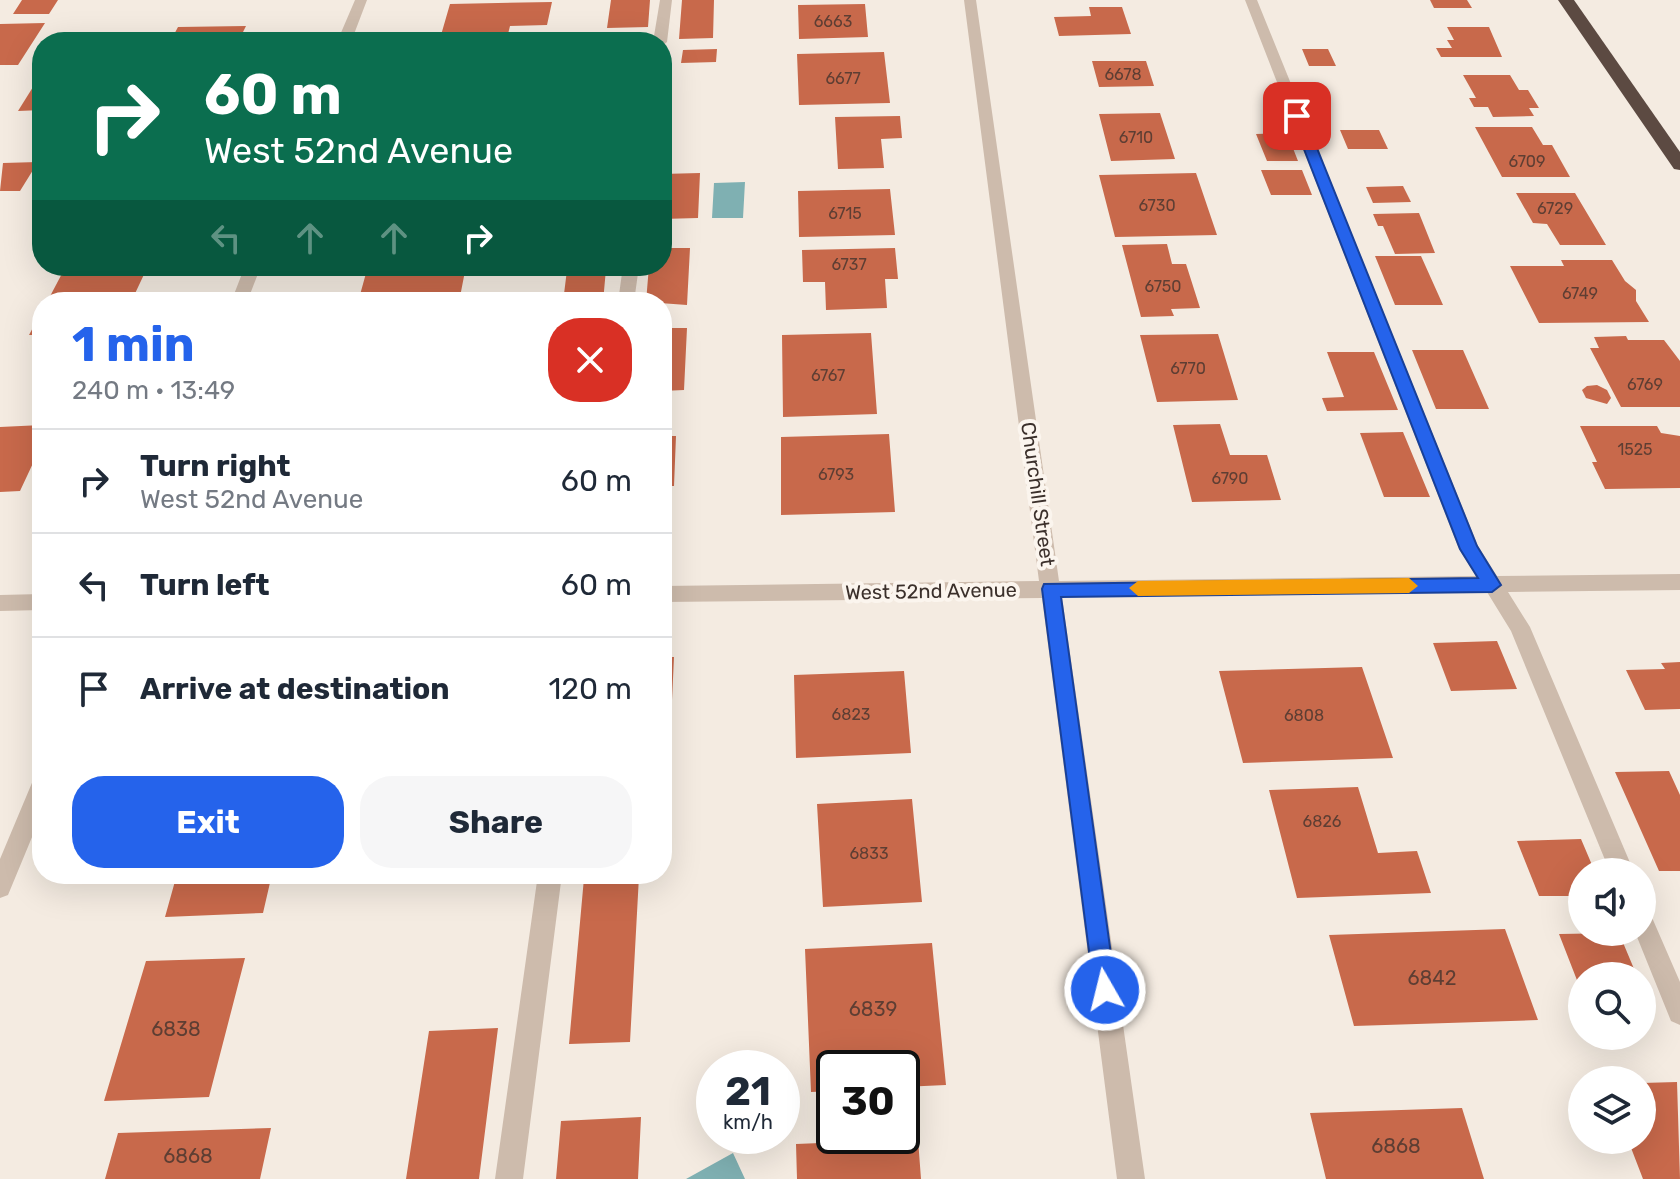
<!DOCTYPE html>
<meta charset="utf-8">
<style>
:root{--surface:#fff;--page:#f6f6f7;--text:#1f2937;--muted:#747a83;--line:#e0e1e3;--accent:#2563eb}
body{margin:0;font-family:Rubik,sans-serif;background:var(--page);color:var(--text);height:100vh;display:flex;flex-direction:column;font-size:30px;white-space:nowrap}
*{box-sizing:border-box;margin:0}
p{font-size:26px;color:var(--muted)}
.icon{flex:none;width:44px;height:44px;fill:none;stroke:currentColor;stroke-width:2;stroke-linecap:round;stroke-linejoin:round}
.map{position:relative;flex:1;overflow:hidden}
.drawer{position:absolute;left:32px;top:292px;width:640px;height:592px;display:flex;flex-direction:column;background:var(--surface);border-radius:32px;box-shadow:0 8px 32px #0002}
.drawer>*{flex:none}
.banner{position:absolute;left:32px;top:32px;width:640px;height:244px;border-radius:32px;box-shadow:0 8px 32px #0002;background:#0b6e4f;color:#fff;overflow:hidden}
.fabs{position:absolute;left:1568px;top:858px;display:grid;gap:16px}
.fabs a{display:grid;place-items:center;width:88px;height:88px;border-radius:50%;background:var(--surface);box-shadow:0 8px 32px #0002;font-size:40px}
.speed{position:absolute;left:696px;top:1050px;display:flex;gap:16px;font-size:40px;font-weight:700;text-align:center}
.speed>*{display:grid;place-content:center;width:104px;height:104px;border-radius:50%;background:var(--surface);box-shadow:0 8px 32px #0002;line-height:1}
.speed small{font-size:20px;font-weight:400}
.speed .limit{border:4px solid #111;border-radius:12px;background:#fff;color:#111}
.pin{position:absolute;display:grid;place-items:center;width:68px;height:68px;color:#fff;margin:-34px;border-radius:16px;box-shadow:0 4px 12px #0006}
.me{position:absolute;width:88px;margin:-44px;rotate:352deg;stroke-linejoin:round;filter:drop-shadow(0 0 6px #0008)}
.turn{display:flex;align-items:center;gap:28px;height:168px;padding:0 40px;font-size:36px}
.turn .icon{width:104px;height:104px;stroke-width:2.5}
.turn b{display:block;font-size:56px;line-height:68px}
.lanes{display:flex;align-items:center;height:76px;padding:0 40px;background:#0003;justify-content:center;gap:40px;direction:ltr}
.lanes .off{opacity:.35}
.round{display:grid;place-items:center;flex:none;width:84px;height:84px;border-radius:32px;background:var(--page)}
.summary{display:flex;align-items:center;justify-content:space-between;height:136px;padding:0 40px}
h1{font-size:48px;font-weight:700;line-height:60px;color:var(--accent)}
.button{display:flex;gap:16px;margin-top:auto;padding:16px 40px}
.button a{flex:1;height:92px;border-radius:32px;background:var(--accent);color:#fff;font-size:32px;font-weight:700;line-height:92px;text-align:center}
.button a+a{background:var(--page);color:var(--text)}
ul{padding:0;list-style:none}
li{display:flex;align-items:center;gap:24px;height:104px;padding:0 40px;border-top:2px solid var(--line)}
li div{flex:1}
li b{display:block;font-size:30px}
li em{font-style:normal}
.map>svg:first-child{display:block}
</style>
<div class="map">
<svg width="1680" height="1179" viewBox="0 0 1680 1179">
<rect width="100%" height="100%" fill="#f4ebe1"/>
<path fill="#7fb0b2" d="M 745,182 L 743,218 L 712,218 L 714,183 Z
M 733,1153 L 745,1179 L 686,1179 Z"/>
<path fill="#c8694b" d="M 22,0 L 58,0 L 49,14 L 13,14 Z
M 611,0 L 650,0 L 648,27 L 607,28 Z
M 682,0 L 714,0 L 713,38 L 679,39 Z
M 1430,0 L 1467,0 L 1472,8 L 1434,8 Z
M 552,2 L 547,25 L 510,26 L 506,42 L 439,42 L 450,4 Z
M 865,4 L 868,37 L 799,39 L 798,5 Z
M 1089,7 L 1122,7 L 1131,34 L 1059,36 L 1054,17 L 1091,16 Z
M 45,23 L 18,65 L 0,65 L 0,24 Z
M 246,26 L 238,42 L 170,42 L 178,27 Z
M 1447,27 L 1489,27 L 1502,57 L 1441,57 L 1436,48 L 1452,48 L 1447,40 L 1454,40 Z
M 717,49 L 716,62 L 681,63 L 683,50 Z
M 1302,49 L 1328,49 L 1336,66 L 1309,66 Z
M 884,52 L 890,103 L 799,105 L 797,54 Z
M 1092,61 L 1146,61 L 1154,86 L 1099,87 Z
M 1463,75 L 1510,75 L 1519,90 L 1528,90 L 1539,108 L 1529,108 L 1534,116 L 1493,117 L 1488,107 L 1474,107 L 1469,98 L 1476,98 Z
M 38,79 L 42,79 L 42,110 L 18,111 Z
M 1160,113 L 1175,159 L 1111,161 L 1099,114 Z
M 900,116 L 902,138 L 881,139 L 884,168 L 838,169 L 835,117 Z
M 1475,127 L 1532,127 L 1543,145 L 1552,145 L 1570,177 L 1502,177 Z
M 1340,130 L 1379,130 L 1388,149 L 1348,149 Z
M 1287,133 L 1298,161 L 1267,161 L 1256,134 Z
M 38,162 L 20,191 L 0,191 L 3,163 Z
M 1261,170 L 1302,170 L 1312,195 L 1271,195 Z
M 700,173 L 698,218 L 662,219 L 662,174 Z
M 1196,173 L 1217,235 L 1115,237 L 1099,175 Z
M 1403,186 L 1411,202 L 1373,203 L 1366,187 Z
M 890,189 L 895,235 L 799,237 L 798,191 Z
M 1516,193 L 1575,193 L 1606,245 L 1560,245 L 1547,224 L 1533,223 Z
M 1419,213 L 1435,253 L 1395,254 L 1383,226 L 1378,226 L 1373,214 Z
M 1167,244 L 1172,264 L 1186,264 L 1200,308 L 1171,309 L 1174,316 L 1141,317 L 1122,245 Z
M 662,248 L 690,248 L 687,305 L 646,302 L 649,266 L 662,266 Z
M 895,248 L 898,279 L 885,279 L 887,308 L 826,310 L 825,282 L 803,282 L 802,250 Z
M 1375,256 L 1421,256 L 1443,305 L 1395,305 Z
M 1561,260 L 1612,260 L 1625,281 L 1636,290 L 1636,301 L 1649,322 L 1539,323 L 1510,266 L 1564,266 Z
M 66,266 L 148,266 L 131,302 L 47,302 Z
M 368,266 L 466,266 L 459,302 L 358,302 Z
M 606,269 L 603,302 L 563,302 L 567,270 Z
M 42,311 L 42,335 L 29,335 Z
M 662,328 L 687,328 L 684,390 L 662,391 Z
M 871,333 L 877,414 L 783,417 L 782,335 Z
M 1218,334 L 1238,400 L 1157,402 L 1140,335 Z
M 1626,336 L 1628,340 L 1664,340 L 1680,361 L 1680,407 L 1621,407 L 1590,348 L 1599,348 L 1594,337 Z
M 1412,350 L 1463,350 L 1489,409 L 1436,409 Z
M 1327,352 L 1374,352 L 1398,410 L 1327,411 L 1322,398 L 1344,397 Z
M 1597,385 L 1607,390 L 1611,398 L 1607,404 L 1586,398 L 1582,390 L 1587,386 Z
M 1220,424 L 1230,455 L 1267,455 L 1281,500 L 1192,502 L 1173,425 Z
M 42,425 L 42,444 L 20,491 L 0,492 L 0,427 Z
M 1580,426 L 1657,426 L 1661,433 L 1680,436 L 1680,488 L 1605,489 L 1592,462 L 1597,462 Z
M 1403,432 L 1430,497 L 1384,497 L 1360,433 Z
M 889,434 L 895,512 L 781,515 L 781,437 Z
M 662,436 L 676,436 L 674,486 L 662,486 Z
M 1497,641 L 1517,689 L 1451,691 L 1433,643 Z
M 662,657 L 674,657 L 670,743 L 662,743 Z
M 1680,662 L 1680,709 L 1645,710 L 1626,670 L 1665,669 L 1661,663 Z
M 1362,667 L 1393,758 L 1243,763 L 1219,671 Z
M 904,671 L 911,753 L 796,758 L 794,675 Z
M 1669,771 L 1680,795 L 1680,871 L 1659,871 L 1615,772 Z
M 1358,787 L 1378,853 L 1417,851 L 1431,893 L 1297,898 L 1269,790 Z
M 912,799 L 922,902 L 823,907 L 817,804 Z
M 1581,839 L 1595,872 L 1582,872 L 1582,896 L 1539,896 L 1517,841 Z
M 177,874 L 272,874 L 263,913 L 165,917 Z
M 639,876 L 630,1042 L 569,1044 L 584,878 Z
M 1505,929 L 1538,1020 L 1354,1026 L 1329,935 Z
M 1619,933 L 1637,976 L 1582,976 L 1582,993 L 1559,934 Z
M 932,943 L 946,1085 L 902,1087 L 902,1068 L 834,1068 L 834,1091 L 811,1092 L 805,949 Z
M 245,958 L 209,1097 L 104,1101 L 146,961 Z
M 498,1028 L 479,1179 L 406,1179 L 429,1031 Z
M 1677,1082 L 1680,1179 L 1643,1179 L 1628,1140 L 1642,1140 L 1642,1083 Z
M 1462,1108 L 1484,1179 L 1326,1179 L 1310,1113 Z
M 641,1117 L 638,1179 L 556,1179 L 561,1121 Z
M 271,1128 L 260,1179 L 105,1179 L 118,1133 Z
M 918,1139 L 921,1179 L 797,1179 L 796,1144 Z"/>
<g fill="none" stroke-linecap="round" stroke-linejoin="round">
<path fill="#cdbbac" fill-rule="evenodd" d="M 355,0 L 367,0 L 351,42 L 337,42 Z
M 660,0 L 672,0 L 667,42 L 662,46 L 662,42 L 653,42 Z
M 964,0 L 976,0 L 1059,581 L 1476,576 L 1459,549 L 1245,0 L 1257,0 L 1478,546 L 1497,576 L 1680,574 L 1680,590 L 1508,592 L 1530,627 L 1634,872 L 1610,872 L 1511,631 L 1487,592 L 1062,597 L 1145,1179 L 1117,1179 L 1042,598 L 662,602 L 662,586 L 1039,581 Z
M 245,266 L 261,266 L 247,302 L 231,302 Z
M 623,266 L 639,266 L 634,302 L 618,302 Z
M 42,594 L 42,610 L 0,611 L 0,595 Z
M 42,775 L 42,813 L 8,895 L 0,898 L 0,859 L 34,778 Z
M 538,874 L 562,874 L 523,1179 L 495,1179 Z
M 1642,909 L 1650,913 L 1680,982 L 1680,1025 L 1671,1021 L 1635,932 L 1642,932 Z"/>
<path fill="#5c4a42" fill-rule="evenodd" d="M 1558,0 L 1574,0 L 1680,152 L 1680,170 L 1674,169 Z"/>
</g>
<path fill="#2563eb" stroke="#184099" stroke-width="2" d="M 1297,112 L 1304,116 L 1477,546 L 1501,585 L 1492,592 L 1061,597 L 1116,990 L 1113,998 L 1105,1001 L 1097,998 L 1094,990 L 1042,589 L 1044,584 L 1478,578 L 1460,549 L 1291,116 Z"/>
<path fill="#f59e0b" d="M 1409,578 L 1418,586 L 1409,593 L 1138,596 L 1129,588 L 1138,581 Z"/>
<g text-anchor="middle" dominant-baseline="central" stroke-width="8" stroke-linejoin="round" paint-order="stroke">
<g font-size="16" fill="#5e3e33">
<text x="833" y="21">6663</text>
<text x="1123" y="74">6678</text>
<text x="843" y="78">6677</text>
<text x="1136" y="137">6710</text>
<text x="1527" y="161">6709</text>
<text x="1157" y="205">6730</text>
<text x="1555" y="208">6729</text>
<text x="845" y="213">6715</text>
<text x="849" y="264">6737</text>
<text x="1163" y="286">6750</text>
<text x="1580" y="293">6749</text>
<text x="1188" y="368">6770</text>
<text x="828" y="375">6767</text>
<text x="1645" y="384">6769</text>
<text x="1635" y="449">1525</text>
<text x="836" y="474">6793</text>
<text x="1230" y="478">6790</text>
<text x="851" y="714">6823</text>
<text x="1304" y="715">6808</text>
<text x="1322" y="821">6826</text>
<text x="869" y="853">6833</text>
</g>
<g font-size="20" fill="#3b302b" stroke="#fbf5ee">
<text transform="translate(1038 494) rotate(82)">Churchill Street</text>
<text transform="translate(931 591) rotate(-1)">West 52nd Avenue</text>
</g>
<g font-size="20" fill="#5e3e33">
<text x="1432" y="978">6842</text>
<text x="873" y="1009">6839</text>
<text x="176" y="1029">6838</text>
<text x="1396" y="1146">6868</text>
<text x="188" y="1156">6868</text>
</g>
</g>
</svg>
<div class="fabs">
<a><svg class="icon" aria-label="sound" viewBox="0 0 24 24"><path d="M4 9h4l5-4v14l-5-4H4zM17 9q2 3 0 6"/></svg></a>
<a><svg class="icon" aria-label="search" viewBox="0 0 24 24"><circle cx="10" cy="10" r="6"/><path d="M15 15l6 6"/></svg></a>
<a><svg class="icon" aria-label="layers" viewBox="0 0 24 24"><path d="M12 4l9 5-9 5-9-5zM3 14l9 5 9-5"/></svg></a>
</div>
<div class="speed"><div>21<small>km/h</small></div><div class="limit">30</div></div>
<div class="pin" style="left:1297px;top:116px;background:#d93025"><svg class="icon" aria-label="arrive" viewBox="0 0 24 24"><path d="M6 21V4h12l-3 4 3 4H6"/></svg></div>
<svg class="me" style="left:1105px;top:990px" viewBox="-20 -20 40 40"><circle r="17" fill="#2563eb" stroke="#fff" stroke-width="3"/><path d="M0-11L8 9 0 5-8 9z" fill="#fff"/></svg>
<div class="banner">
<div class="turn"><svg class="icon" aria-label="right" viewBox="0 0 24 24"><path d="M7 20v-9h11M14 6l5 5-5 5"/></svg><div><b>60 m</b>West 52nd Avenue</div></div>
<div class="lanes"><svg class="icon off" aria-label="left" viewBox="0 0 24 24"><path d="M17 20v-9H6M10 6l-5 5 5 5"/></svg><svg class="icon off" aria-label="ahead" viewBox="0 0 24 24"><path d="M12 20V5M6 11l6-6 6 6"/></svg><svg class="icon off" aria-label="ahead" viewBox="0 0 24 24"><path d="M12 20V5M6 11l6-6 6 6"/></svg><svg class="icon" aria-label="right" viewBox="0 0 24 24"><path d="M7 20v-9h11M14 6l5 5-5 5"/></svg></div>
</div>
<section class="drawer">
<div class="summary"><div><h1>1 min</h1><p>240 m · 13:49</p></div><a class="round" style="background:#d93025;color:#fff"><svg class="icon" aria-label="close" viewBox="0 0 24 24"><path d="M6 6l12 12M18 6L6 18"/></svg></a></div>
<ul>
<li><svg class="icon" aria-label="right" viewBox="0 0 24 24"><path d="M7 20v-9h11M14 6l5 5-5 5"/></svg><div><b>Turn right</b><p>West 52nd Avenue</p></div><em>60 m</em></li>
<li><svg class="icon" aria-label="left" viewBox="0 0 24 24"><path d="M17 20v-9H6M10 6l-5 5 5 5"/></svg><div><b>Turn left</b></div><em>60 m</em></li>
<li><svg class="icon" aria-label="arrive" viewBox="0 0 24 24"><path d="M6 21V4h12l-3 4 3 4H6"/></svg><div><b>Arrive at destination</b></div><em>120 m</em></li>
</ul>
<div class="button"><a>Exit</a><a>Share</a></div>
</section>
</div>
